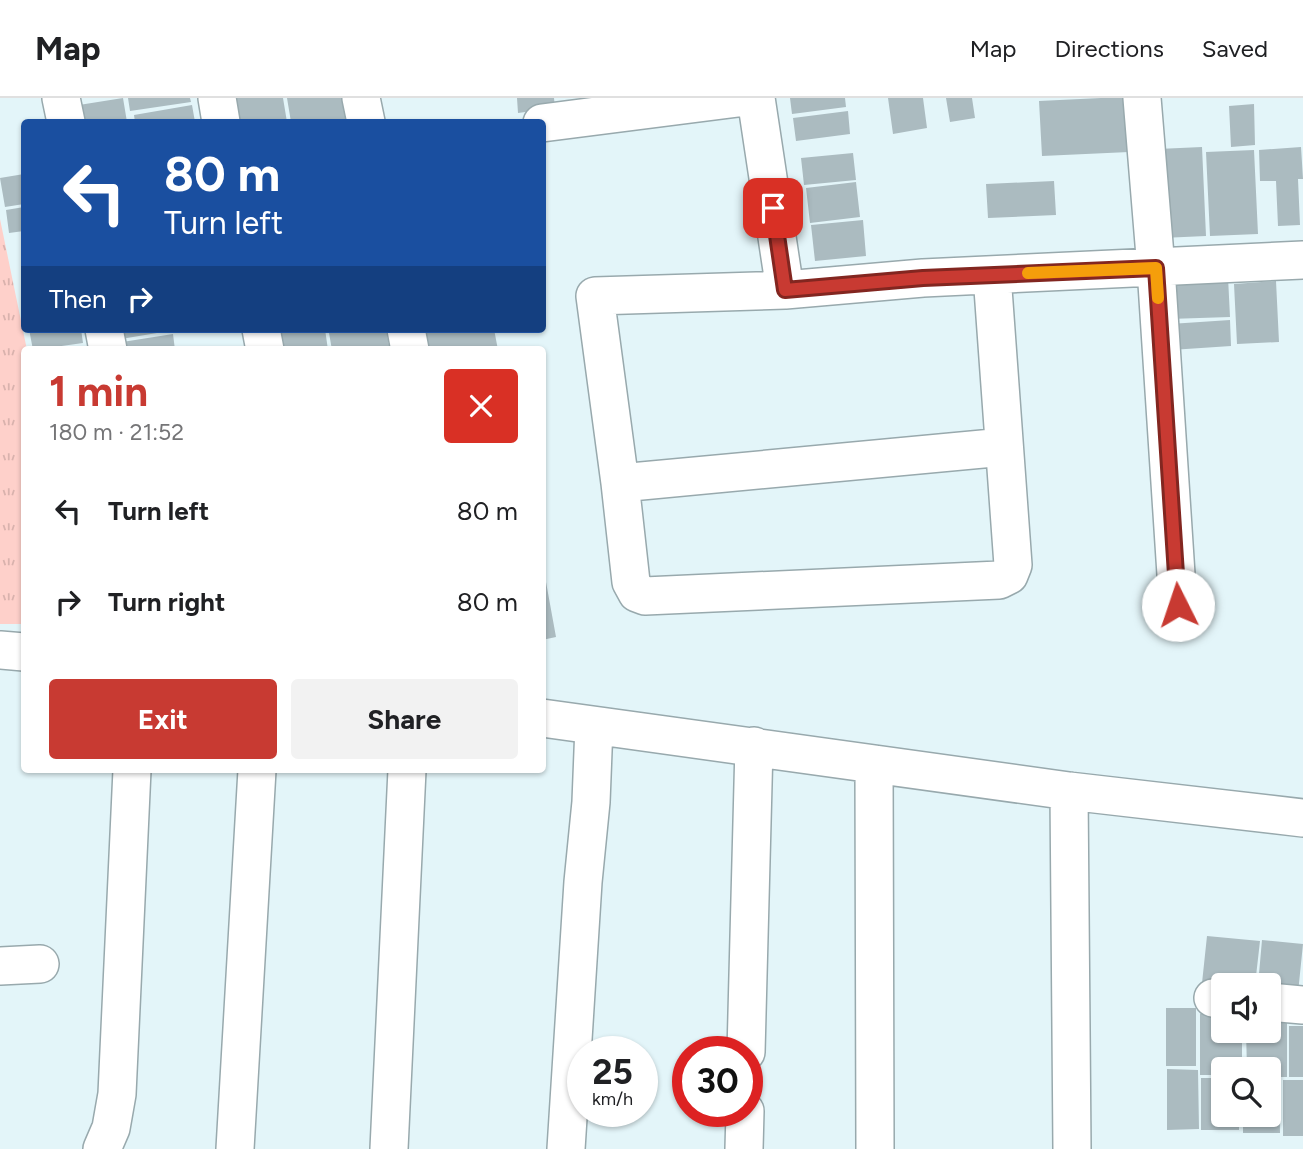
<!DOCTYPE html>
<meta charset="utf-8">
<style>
:root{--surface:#fff;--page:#f2f2f2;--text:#202124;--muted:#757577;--line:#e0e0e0;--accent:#c83a32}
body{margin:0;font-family:Figtree,sans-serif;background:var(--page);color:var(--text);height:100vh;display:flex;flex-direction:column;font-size:26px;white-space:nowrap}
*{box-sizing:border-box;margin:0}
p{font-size:23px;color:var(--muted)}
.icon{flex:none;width:38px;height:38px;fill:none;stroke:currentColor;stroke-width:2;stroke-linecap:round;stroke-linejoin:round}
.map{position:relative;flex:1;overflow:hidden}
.panel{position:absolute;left:21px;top:248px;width:525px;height:427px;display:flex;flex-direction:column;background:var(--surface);border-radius:7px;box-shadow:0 2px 5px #0004}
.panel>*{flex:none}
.hud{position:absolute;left:21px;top:21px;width:525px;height:214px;border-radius:7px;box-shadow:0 2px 5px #0004;background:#1a4fa0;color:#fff;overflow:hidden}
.buttons{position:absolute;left:1211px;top:875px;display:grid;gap:14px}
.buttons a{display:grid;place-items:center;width:70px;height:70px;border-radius:7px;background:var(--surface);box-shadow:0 2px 5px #0004;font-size:35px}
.speed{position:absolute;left:567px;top:938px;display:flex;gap:14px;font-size:35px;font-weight:700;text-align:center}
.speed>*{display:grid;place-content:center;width:91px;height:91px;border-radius:50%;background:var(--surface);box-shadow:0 2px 5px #0004;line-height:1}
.speed small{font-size:18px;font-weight:400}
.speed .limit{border:10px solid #d22;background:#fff;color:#111}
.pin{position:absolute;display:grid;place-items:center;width:60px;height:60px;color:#fff;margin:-30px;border-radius:14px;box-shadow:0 4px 10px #0006}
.me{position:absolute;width:77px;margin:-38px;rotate:356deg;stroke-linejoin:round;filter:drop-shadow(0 0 5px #0008)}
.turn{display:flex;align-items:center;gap:24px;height:147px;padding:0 28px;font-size:32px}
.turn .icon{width:91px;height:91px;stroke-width:2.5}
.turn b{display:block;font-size:49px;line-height:60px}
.then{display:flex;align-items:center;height:66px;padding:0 28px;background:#0003;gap:14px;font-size:26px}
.round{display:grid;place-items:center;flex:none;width:74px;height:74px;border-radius:7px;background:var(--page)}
.head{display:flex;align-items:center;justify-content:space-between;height:119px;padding:0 28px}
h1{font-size:42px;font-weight:700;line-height:52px;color:var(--accent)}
.cta{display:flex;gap:14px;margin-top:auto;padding:14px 28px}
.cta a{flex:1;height:80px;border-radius:7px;background:var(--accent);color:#fff;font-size:28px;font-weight:700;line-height:80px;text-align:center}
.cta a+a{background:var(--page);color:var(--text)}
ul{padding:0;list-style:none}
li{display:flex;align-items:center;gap:21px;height:91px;padding:0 28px}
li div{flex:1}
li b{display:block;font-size:26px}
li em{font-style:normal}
header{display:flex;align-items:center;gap:42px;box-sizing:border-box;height:98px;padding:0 35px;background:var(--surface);border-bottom:2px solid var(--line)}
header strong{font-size:33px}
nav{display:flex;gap:38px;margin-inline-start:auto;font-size:24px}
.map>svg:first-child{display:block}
</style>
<header>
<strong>Map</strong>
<nav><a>Map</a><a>Directions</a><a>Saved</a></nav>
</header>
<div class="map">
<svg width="1303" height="1051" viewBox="0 0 1303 1051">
<defs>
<pattern id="grass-tufts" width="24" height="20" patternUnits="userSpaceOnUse" patternTransform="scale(1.75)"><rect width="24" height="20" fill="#fed0ca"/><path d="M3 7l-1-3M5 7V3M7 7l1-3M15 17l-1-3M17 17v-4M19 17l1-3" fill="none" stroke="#d9b2ad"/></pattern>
</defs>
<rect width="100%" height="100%" fill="#e3f5f9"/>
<path fill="url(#grass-tufts)" d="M 0,121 L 27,252 L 24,252 L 24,526 L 0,526 Z"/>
<path fill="#abbbc0" d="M 123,0 L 127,24 L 82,24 L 79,7 Z
M 128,0 L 190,0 L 191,4 L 130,13 Z
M 228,0 L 283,0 L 287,24 L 232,24 Z
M 287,0 L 344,0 L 347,24 L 291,24 Z
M 517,0 L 554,0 L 555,10 L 518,15 Z
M 790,0 L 845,0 L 846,9 L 792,16 Z
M 888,0 L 923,0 L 927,30 L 893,36 Z
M 946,0 L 972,0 L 975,20 L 950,24 Z
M 1101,0 L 1126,0 L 1129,54 L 1042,58 L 1039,3 Z
M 1254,6 L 1255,47 L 1231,49 L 1229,8 Z
M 192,7 L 195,24 L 135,24 L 134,17 Z
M 848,13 L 850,36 L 796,43 L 793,20 Z
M 1202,49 L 1206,138 L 1162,140 L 1158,51 Z
M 1301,49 L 1303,81 L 1298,81 L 1300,127 L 1278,128 L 1276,83 L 1260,83 L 1259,52 Z
M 1254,52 L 1258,136 L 1210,138 L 1206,54 Z
M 853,55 L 856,82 L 804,87 L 801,60 Z
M 24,76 L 24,106 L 5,109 L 0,80 Z
M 1054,83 L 1056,117 L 988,120 L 986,86 Z
M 856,84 L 860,119 L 810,125 L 806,90 Z
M 24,109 L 24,133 L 9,135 L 6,112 Z
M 863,122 L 866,158 L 815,163 L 811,127 Z
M 1228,179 L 1230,219 L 1169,221 L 1167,182 Z
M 1276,183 L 1279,244 L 1237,246 L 1234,186 Z
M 1230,222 L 1231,248 L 1171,252 L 1170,226 Z
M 29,231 L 81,231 L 83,245 L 33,252 Z
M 113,231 L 174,231 L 175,232 L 115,242 Z
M 275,231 L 325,231 L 328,252 L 278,252 Z
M 357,231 L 386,231 L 390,252 L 332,252 L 329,235 Z
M 423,231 L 494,231 L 498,252 L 427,252 Z
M 173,236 L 175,252 L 118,252 L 116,245 Z
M 542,473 L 544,473 L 556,539 L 542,542 Z
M 1207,838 L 1260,843 L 1255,887 L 1202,885 Z
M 1262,842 L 1303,846 L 1298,895 L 1269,887 L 1258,887 Z
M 1166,910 L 1196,910 L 1196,968 L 1166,968 Z
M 1200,916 L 1223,916 L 1223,933 L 1242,933 L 1242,971 L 1223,971 L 1223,977 L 1200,977 Z
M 1269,924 L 1287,924 L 1287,979 L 1269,979 L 1269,971 L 1247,971 L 1246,933 L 1269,933 Z
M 1289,928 L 1303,928 L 1303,979 L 1289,979 Z
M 1167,971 L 1198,972 L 1199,1031 L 1167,1032 Z
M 1201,980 L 1223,980 L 1223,1017 L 1239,1017 L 1239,1032 L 1201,1032 Z
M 1283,982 L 1303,982 L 1303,1038 L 1283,1038 Z
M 1269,983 L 1279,983 L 1280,1035 L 1243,1035 L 1243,1017 L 1269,1017 Z"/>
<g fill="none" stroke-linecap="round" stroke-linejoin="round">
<defs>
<path id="street" d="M 61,0 L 66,24
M 217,0 L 221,24
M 361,0 L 366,24
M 756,0 L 785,192
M 1142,0 L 1156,170 L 1178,507
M 542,25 L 738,0
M 992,177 L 1013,467 L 1009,477 L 999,482 L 645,498 L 637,495 L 631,484 L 620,385 L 595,198 L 785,192 L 923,180 L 1303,162
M 104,231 L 108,252
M 261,231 L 265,252
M 406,231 L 410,252
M 620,385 L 1004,349
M 0,552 L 24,554
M 542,620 L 1069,693 L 1303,720
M 874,666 L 875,1051
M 1069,693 L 1072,1051
M 0,868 L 40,866
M 1213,900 L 1223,901
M 1269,904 L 1303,907
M 746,954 L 754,648
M 102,1051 L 111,1030 L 117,996 L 132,672
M 235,1051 L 257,672
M 389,1051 L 407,672
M 566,1051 L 583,784 L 591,704 L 594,628
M 744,1051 L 745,1013"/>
</defs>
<use href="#street" stroke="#98a9ad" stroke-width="40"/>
<use href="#street" stroke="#fff" stroke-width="37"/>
</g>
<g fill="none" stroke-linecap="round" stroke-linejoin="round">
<defs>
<path id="route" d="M 773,110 L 785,192 L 923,180 L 1156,170 L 1178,507"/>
</defs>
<use href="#route" stroke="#822620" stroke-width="18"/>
<use href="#route" stroke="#c83a32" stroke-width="12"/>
<path stroke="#f59e0b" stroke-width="12" d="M 1028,175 L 1156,170 L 1158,200"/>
</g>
</svg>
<div class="buttons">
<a><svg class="icon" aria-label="sound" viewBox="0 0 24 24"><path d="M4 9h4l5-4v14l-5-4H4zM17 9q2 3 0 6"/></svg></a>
<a><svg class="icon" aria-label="search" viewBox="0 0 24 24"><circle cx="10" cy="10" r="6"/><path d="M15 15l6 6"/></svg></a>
</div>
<div class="speed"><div>25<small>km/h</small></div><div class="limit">30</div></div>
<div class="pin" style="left:773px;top:110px;background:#d93025"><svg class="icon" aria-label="arrive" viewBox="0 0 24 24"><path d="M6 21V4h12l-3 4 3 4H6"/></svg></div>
<svg class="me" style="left:1178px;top:507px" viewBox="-20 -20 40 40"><circle r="19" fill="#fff"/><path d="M0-13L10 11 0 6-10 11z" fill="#c83a32"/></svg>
<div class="hud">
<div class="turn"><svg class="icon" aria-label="left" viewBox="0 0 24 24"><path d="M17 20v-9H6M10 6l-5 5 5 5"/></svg><div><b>80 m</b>Turn left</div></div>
<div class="then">Then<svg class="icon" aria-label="right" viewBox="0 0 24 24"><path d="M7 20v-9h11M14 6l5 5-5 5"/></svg></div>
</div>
<section class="panel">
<div class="head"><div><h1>1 min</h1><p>180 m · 21:52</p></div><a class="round" style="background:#d93025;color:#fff"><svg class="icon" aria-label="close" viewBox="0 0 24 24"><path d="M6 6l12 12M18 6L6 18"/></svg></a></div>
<ul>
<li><svg class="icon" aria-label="left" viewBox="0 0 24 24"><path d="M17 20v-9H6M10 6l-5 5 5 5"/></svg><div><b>Turn left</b></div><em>80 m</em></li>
<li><svg class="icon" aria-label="right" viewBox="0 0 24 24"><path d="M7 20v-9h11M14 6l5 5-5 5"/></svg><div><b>Turn right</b></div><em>80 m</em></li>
</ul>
<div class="cta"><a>Exit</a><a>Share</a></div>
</section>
</div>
